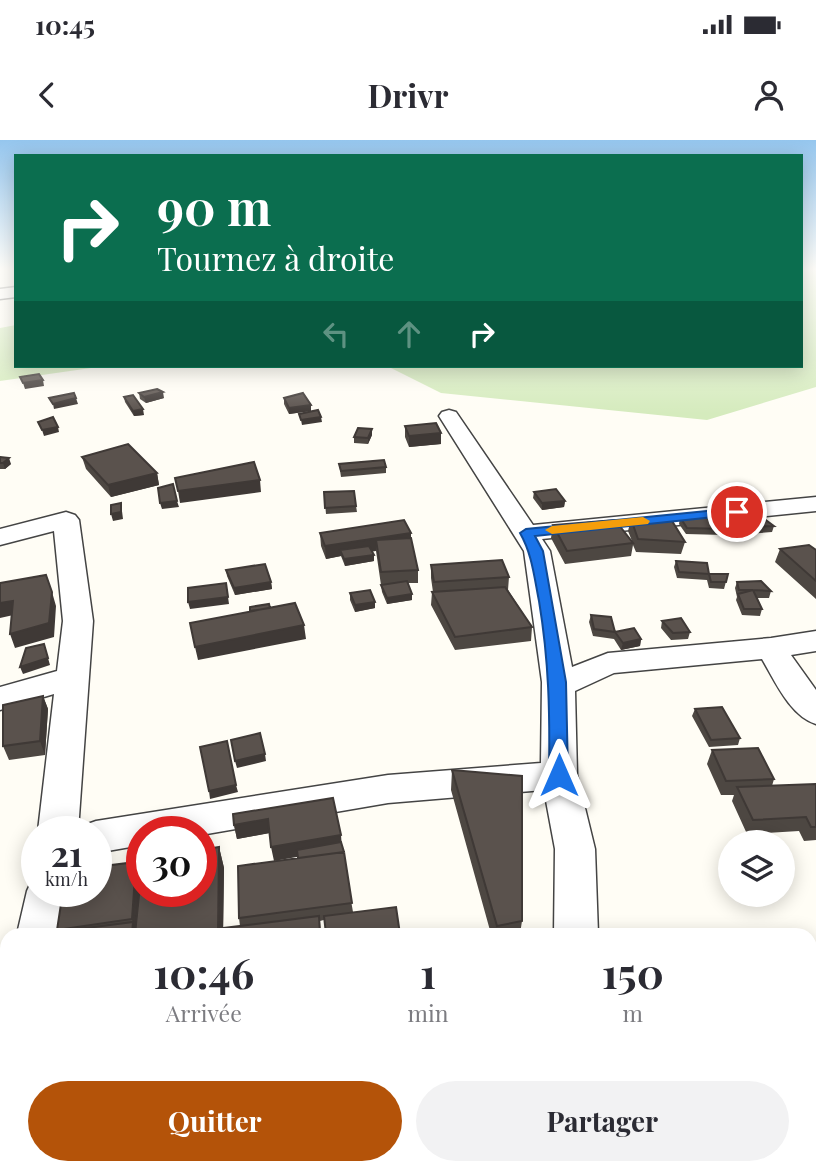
<!DOCTYPE html>
<html lang="fr">
<meta charset="utf-8">
<style>
:root{--surface:#fff;--page:#f2f2f3;--text:#2b2b33;--muted:#7c7c81;--accent:#b45309}
body{margin:0;font-family:"Playfair Display",serif;background:var(--page);color:var(--text);height:100vh;display:flex;flex-direction:column;font-size:26px;white-space:nowrap}
*{box-sizing:border-box;margin:0}
p{font-size:23px;color:var(--muted)}
.icon{flex:none;width:38px;height:38px;fill:none;stroke:currentColor;stroke-width:2;stroke-linecap:round;stroke-linejoin:round}
.map{position:relative;flex:1;overflow:hidden}
.sheet{position:absolute;left:0px;top:788px;width:817px;height:247px;display:flex;flex-direction:column;background:var(--surface);border-radius:21px 21px 0 0;box-shadow:0 4px 18px #0003}
.sheet>*{flex:none}
.banner{position:absolute;left:14px;top:14px;width:789px;height:214px;border-radius:0px;box-shadow:0 4px 18px #0003;background:#0b6e4f;color:#fff;overflow:hidden}
.tools{position:absolute;left:718px;top:690px;display:grid;gap:14px}
.tools a{display:grid;place-items:center;width:77px;height:77px;border-radius:50%;background:var(--surface);box-shadow:0 4px 18px #0003;font-size:35px}
.speed{position:absolute;left:21px;top:676px;display:flex;gap:14px;font-size:35px;font-weight:700;text-align:center}
.speed>*{display:grid;place-content:center;width:91px;height:91px;border-radius:50%;background:var(--surface);box-shadow:0 4px 18px #0003;line-height:1}
.speed small{font-size:18px;font-weight:400}
.speed .limit{border:10px solid #d22;background:#fff;color:#111}
.pin{position:absolute;display:grid;place-items:center;width:60px;height:60px;color:#fff;margin:-30px;border:4px solid #fff;border-radius:50%;box-shadow:0 2px 7px #0007}
.me{position:absolute;width:77px;margin:-38px;rotate:0deg;stroke-linejoin:round;filter:drop-shadow(0 0 5px #0008)}
.turn{display:flex;align-items:center;gap:24px;height:147px;padding:0 28px;font-size:32px}
.turn .icon{width:91px;height:91px;stroke-width:2.5}
.turn b{display:block;font-size:49px;line-height:60px}
.lanes{display:flex;align-items:center;height:66px;padding:0 28px;background:#0003;justify-content:center;gap:35px;direction:ltr}
.lanes .off{opacity:.35}
.eta{display:flex;justify-content:space-evenly;align-items:center;height:119px;text-align:center}
.eta b{font-size:42px;font-weight:700;line-height:49px}
.button{display:flex;gap:14px;margin-top:auto;padding:14px 28px}
.button a{flex:1;height:80px;border-radius:42px;background:var(--accent);color:#fff;font-size:28px;font-weight:700;line-height:80px;text-align:center}
.button a+a{background:var(--page);color:var(--text)}
.status{display:flex;justify-content:space-between;align-items:center;height:49px;padding:0 35px;background:var(--surface);direction:ltr}
.status svg{height:19px;fill:currentColor}
header{display:flex;justify-content:space-between;align-items:center;height:91px;padding:0 28px;background:var(--surface);font-size:32px;font-weight:700}
.map>svg:first-child{display:block}
</style>
<div class="status"><b>10:45</b><svg viewBox="0 0 49 12"><path d="M0 12V9h3v3zM5 12V6h3v6zM10 12V3h3v9zM15 12V0h3v12zM26 1h20v11H26zM47 4h2v5h-2z"/></svg></div>
<header><svg class="icon" aria-label="back" viewBox="0 0 24 24"><path d="M15 5l-7 7 7 7"/></svg>Drivr<svg class="icon" aria-label="person" viewBox="0 0 24 24"><circle cx="12" cy="8" r="4"/><path d="M4 21q1-7 8-7t8 7"/></svg></header>
<div class="map">
<svg width="816" height="1033" viewBox="0 0 816 1033">
<rect width="100%" height="100%" fill="#fffdf5"/>
<path fill="#d5ebbd" d="M 802,129 L 816,129 L 816,247 L 707,280 L 441,253 L 387,226 L 802,226 Z
M 16,185 L 16,226 L 105,226 L 0,241 L 0,188 Z"/>
<g fill="none" stroke-linecap="round" stroke-linejoin="round">
<defs>
<path id="minor" d="M 16,147 L 16,157 L 0,159 L 0,149 Z
M 449,270 L 456,272 L 533,385 L 816,357 L 816,371 L 542,399 L 550,411 L 572,527 L 608,513 L 771,498 L 816,491 L 816,511 L 791,515 L 816,550 L 816,584 C 790,576 775,541 762,519 L 614,533 L 575,551 L 577,635 L 595,709 L 598,794 L 554,794 L 555,709 L 544,650 L 388,663 L 201,695 L 201,691 L 142,691 L 142,705 L 96,713 L 96,691 L 79,691 L 82,686 L 96,681 L 388,635 L 541,623 L 542,542 L 524,411 L 439,276 L 442,272 Z
M 66,372 L 75,375 L 79,380 L 93,481 L 78,691 L 38,691 L 54,554 L 0,570 L 0,547 L 57,531 L 63,481 L 54,391 L 0,405 L 0,389 Z
M 37,737 L 37,751 L 69,751 L 61,794 L 17,794 L 27,751 L 33,738 Z
M 7,937 L 7,1024 L 0,1027 L 0,940 Z
M 551,1027 L 605,1027 L 606,1033 L 552,1033 Z"/>
</defs>
<use href="#minor" stroke="#444" stroke-width="3"/>
<use href="#minor" fill="#fff" fill-rule="evenodd"/>
</g>
<path fill="#4d4742" d="M 139,253 L 164,258 L 146,263 L 140,259 Z
M 124,257 L 144,275 L 134,276 L 125,262 Z
M 284,258 L 311,271 L 289,274 L 284,264 Z
M 405,286 L 441,293 L 441,304 L 409,307 L 405,297 Z
M 372,289 L 372,295 L 368,304 L 354,303 L 354,297 Z
M 0,317 L 11,324 L 5,329 L 0,329 Z
M 82,317 L 157,333 L 159,345 L 111,357 L 86,329 Z
M 339,324 L 386,327 L 386,333 L 341,337 Z
M 324,352 L 356,366 L 357,372 L 326,374 Z
M 534,352 L 565,361 L 564,367 L 542,370 L 533,358 Z
M 734,373 L 774,386 L 772,392 L 749,394 L 732,380 Z
M 680,377 L 726,389 L 724,395 L 686,394 L 679,384 Z
M 631,379 L 685,402 L 681,414 L 636,412 L 633,405 L 631,416 L 565,424 L 551,398 L 553,385 L 632,401 L 628,391 Z
M 320,393 L 411,393 L 411,399 L 418,430 L 418,443 L 408,443 L 412,460 L 387,464 L 382,452 L 381,445 L 376,411 L 372,411 L 374,421 L 345,426 L 341,416 L 326,419 L 321,406 Z
M 780,409 L 816,410 L 816,459 L 775,422 Z
M 676,421 L 709,434 L 707,440 L 677,438 L 674,427 Z
M 431,425 L 509,437 L 508,450 L 532,487 L 531,501 L 455,510 L 431,465 L 432,452 L 433,452 L 431,438 Z
M 226,430 L 271,442 L 272,449 L 235,455 L 227,436 Z
M 709,434 L 728,434 L 724,449 L 709,448 L 707,440 Z
M 737,442 L 771,451 L 769,458 L 757,458 L 762,469 L 760,476 L 742,475 L 736,460 L 737,457 L 735,448 Z
M 350,453 L 375,462 L 375,468 L 355,472 L 350,460 Z
M 591,475 L 615,492 L 641,499 L 640,506 L 621,510 L 614,499 L 593,496 L 589,482 Z
M 662,481 L 690,492 L 688,499 L 671,500 L 661,488 Z
M 43,556 L 48,569 L 45,615 L 9,620 L 3,606 Z
M 695,569 L 740,598 L 738,605 L 709,607 L 692,576 Z
M 712,610 L 774,639 L 772,646 L 816,644 L 816,700 L 804,701 L 799,691 L 747,694 L 732,661 L 734,655 L 721,655 L 707,624 Z
M 452,630 L 522,781 L 520,794 L 491,794 L 451,650 Z
M 234,685 L 341,702 L 353,772 L 320,781 L 321,794 L 224,794 L 240,786 L 239,778 L 298,718 L 298,717 L 269,693 L 237,699 Z
M 219,707 L 224,728 L 223,794 L 60,794 L 57,790 L 141,735 Z
M 810,846 L 816,846 L 816,957 L 810,958 Z"/>
<path fill="#3f3936" d="M 43,240 L 44,246 L 25,249 L 23,243 Z
M 163,252 L 164,258 L 146,263 L 144,257 Z
M 76,258 L 78,264 L 54,269 L 53,264 Z
M 311,265 L 311,271 L 289,274 L 289,268 Z
M 143,269 L 144,275 L 134,276 L 133,271 Z
M 321,277 L 322,282 L 302,285 L 301,280 Z
M 58,287 L 59,292 L 44,296 L 42,290 Z
M 372,289 L 372,295 L 368,304 L 368,298 Z
M 441,293 L 441,304 L 409,307 L 409,296 Z
M 9,318 L 11,324 L 5,329 L 3,323 Z
M 157,333 L 159,345 L 111,357 L 108,345 Z
M 260,340 L 261,352 L 180,363 L 178,351 Z
M 177,361 L 179,367 L 162,369 L 160,363 Z
M 565,361 L 564,367 L 542,370 L 542,363 Z
M 121,363 L 123,379 L 113,381 L 111,374 Z
M 411,393 L 411,405 L 376,400 L 376,411 L 343,416 L 340,410 L 341,416 L 326,419 L 325,406 Z
M 374,415 L 374,421 L 345,426 L 344,419 Z
M 271,442 L 272,449 L 235,455 L 234,448 Z
M 226,443 L 229,464 L 190,469 L 188,462 Z
M 52,452 L 56,466 L 54,497 L 15,508 L 10,494 Z
M 412,454 L 412,460 L 387,464 L 387,458 Z
M 13,461 L 18,474 L 0,478 L 0,463 Z
M 375,462 L 375,468 L 355,472 L 355,465 Z
M 304,485 L 306,499 L 198,520 L 195,507 Z
M 641,499 L 640,506 L 621,510 L 623,503 Z
M 44,504 L 50,525 L 23,534 L 20,527 Z
M 43,556 L 48,569 L 45,615 L 40,601 Z
M 265,614 L 266,621 L 237,628 L 235,621 Z
M 236,645 L 238,652 L 210,659 L 209,651 Z
M 268,679 L 270,693 L 237,699 L 234,685 Z
M 341,695 L 342,709 L 274,721 L 271,707 Z
M 219,707 L 224,728 L 223,794 L 218,794 Z
M 136,722 L 141,736 L 138,794 L 132,794 L 133,783 L 132,779 Z"/>
<path fill="#5a524d" stroke="#3f3936" stroke-width="2" d="M 39,234 L 43,240 L 23,243 L 20,237 Z
M 157,249 L 163,252 L 144,257 L 139,253 Z
M 74,253 L 76,258 L 53,264 L 49,258 Z
M 303,253 L 311,265 L 289,268 L 284,258 Z
M 133,255 L 143,269 L 133,271 L 124,257 Z
M 318,270 L 321,277 L 301,280 L 299,274 Z
M 53,277 L 58,287 L 42,290 L 38,282 Z
M 436,283 L 441,293 L 409,296 L 405,286 Z
M 358,288 L 372,289 L 368,298 L 354,297 Z
M 128,304 L 157,333 L 108,345 L 82,317 Z
M 0,317 L 9,318 L 3,323 L 0,323 Z
M 384,320 L 386,327 L 341,331 L 339,324 Z
M 254,322 L 260,340 L 178,351 L 175,338 Z
M 173,344 L 177,361 L 160,363 L 158,348 Z
M 556,349 L 565,361 L 542,363 L 534,352 Z
M 354,351 L 356,366 L 325,368 L 324,352 Z
M 121,363 L 121,372 L 111,374 L 111,365 Z
M 755,372 L 774,386 L 751,387 L 734,373 Z
M 680,377 L 722,377 L 726,389 L 687,388 Z
M 631,379 L 672,381 L 685,402 L 638,399 Z
M 404,380 L 411,393 L 325,406 L 320,393 Z
M 615,380 L 633,403 L 567,411 L 553,385 Z
M 411,398 L 418,430 L 381,432 L 376,400 Z
M 809,405 L 816,410 L 816,441 L 780,409 Z
M 369,406 L 374,415 L 344,419 L 340,410 Z
M 502,420 L 509,437 L 434,442 L 431,425 Z
M 676,421 L 707,423 L 709,434 L 679,432 Z
M 265,424 L 271,442 L 234,448 L 226,430 Z
M 709,434 L 728,434 L 726,442 L 711,442 Z
M 46,435 L 52,452 L 49,483 L 10,494 L 13,461 L 0,463 L 0,443 Z
M 407,441 L 412,454 L 387,458 L 381,445 Z
M 761,441 L 771,451 L 753,450 L 762,469 L 744,469 L 738,454 L 753,450 L 739,450 L 737,442 Z
M 226,443 L 228,457 L 188,462 L 188,448 Z
M 505,447 L 532,487 L 455,497 L 432,452 Z
M 370,450 L 375,462 L 355,465 L 350,453 Z
M 295,463 L 304,485 L 195,507 L 190,483 Z
M 269,464 L 270,468 L 250,471 L 250,467 Z
M 591,475 L 611,477 L 615,492 L 594,489 Z
M 681,478 L 690,492 L 673,493 L 662,481 Z
M 634,488 L 641,499 L 623,503 L 615,492 Z
M 44,504 L 48,518 L 20,527 L 26,508 Z
M 43,556 L 40,601 L 3,606 L 3,565 Z
M 722,567 L 740,598 L 711,600 L 695,569 Z
M 260,593 L 265,614 L 235,621 L 231,600 Z
M 227,601 L 236,645 L 209,651 L 200,607 Z
M 758,608 L 774,639 L 726,641 L 712,610 Z
M 452,630 L 522,636 L 522,781 L 497,786 Z
M 816,644 L 816,687 L 811,687 L 806,677 L 753,680 L 737,647 Z
M 333,658 L 341,695 L 271,707 L 268,679 L 234,685 L 233,674 Z
M 341,702 L 344,712 L 298,718 L 297,710 Z
M 219,707 L 218,794 L 135,794 L 142,726 L 142,751 L 201,751 L 201,710 Z
M 344,712 L 352,763 L 239,778 L 238,726 Z
M 136,722 L 132,779 L 57,790 L 63,751 L 96,751 L 96,727 Z
M 396,767 L 400,794 L 326,794 L 324,776 Z
M 319,776 L 320,794 L 224,794 L 224,788 Z
M 133,782 L 132,794 L 78,794 L 79,789 Z
M 816,845 L 816,945 L 810,945 L 810,846 Z"/>
<linearGradient id="sky" x2="0" y2="1"><stop stop-color="#95c6ee"/><stop offset="0.47" stop-color="#fffefa"/><stop offset="1" stop-color="#fffefa" stop-opacity="0"/></linearGradient>
<rect width="816" height="274" fill="url(#sky)"/>
<path fill="#1a73e8" stroke="#114b97" stroke-width="2" d="M 737,368 L 742,369 L 742,374 L 535,396 L 543,411 L 566,542 L 568,635 L 565,640 L 552,640 L 549,635 C 550,574 549,521 539,461 C 534,436 532,414 520,393 L 526,389 Z"/>
<path fill="#f59e0b" d="M 643,377 L 650,381 L 648,384 L 552,394 L 545,390 L 552,386 Z"/>
</svg>
<div class="tools">
<a><svg class="icon" aria-label="layers" viewBox="0 0 24 24"><path d="M12 4l9 5-9 5-9-5zM3 14l9 5 9-5"/></svg></a>
</div>
<div class="speed"><div>21<small>km/h</small></div><div class="limit">30</div></div>
<div class="pin" style="left:737px;top:372px;background:#d93025"><svg class="icon" aria-label="arrive" viewBox="0 0 24 24"><path d="M6 21V4h12l-3 4 3 4H6"/></svg></div>
<svg class="me" style="left:559px;top:635px" viewBox="-20 -20 40 40"><path d="M0-17L14 15 0 8-14 15z" fill="#1a73e8" stroke="#fff" stroke-width="4"/></svg>
<div class="banner">
<div class="turn"><svg class="icon" aria-label="right" viewBox="0 0 24 24"><path d="M7 20v-9h11M14 6l5 5-5 5"/></svg><div><b>90 m</b>Tournez à droite</div></div>
<div class="lanes"><svg class="icon off" aria-label="left" viewBox="0 0 24 24"><path d="M17 20v-9H6M10 6l-5 5 5 5"/></svg><svg class="icon off" aria-label="ahead" viewBox="0 0 24 24"><path d="M12 20V5M6 11l6-6 6 6"/></svg><svg class="icon" aria-label="right" viewBox="0 0 24 24"><path d="M7 20v-9h11M14 6l5 5-5 5"/></svg></div>
</div>
<section class="sheet">
<div class="eta">
<div><b>10:46</b><p>Arrivée</p></div>
<div><b>1</b><p>min</p></div>
<div><b>150</b><p>m</p></div>
</div>
<div class="button"><a>Quitter</a><a>Partager</a></div>
</section>
</div>
